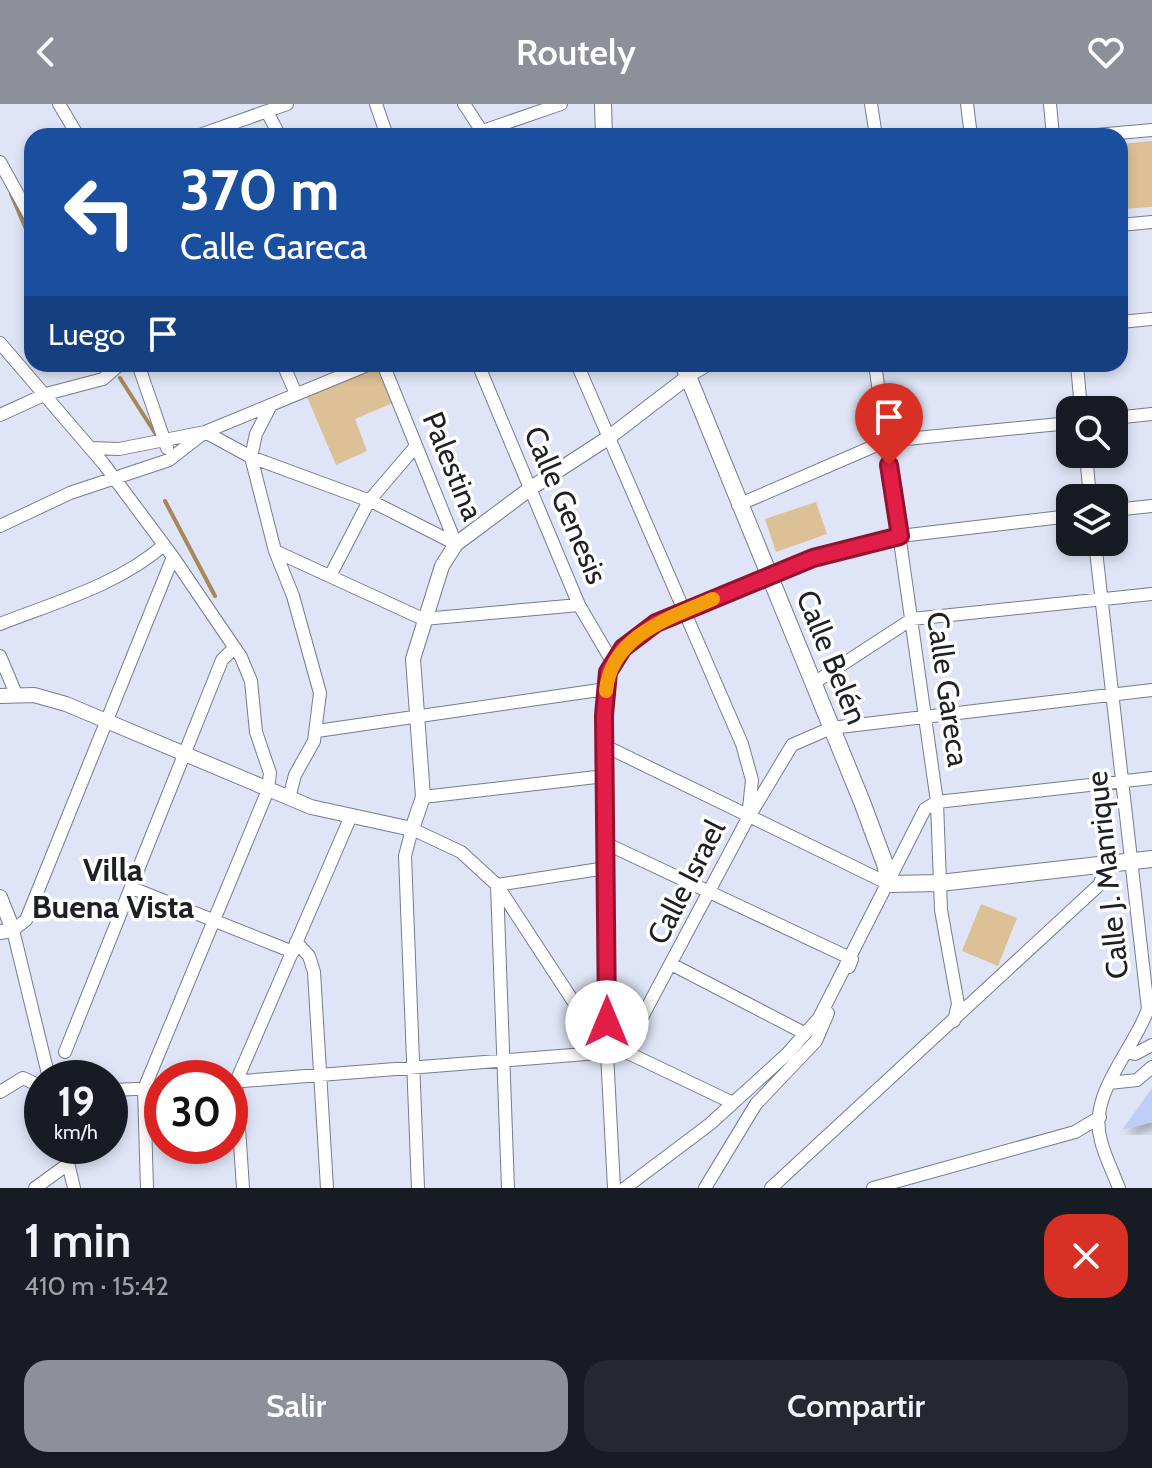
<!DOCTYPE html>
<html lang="es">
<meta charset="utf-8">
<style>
:root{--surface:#171b24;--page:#242831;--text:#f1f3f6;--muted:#9ea1a6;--accent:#8c9099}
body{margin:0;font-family:Cabin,sans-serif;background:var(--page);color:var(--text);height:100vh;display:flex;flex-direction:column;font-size:30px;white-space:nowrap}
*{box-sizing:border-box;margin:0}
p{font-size:26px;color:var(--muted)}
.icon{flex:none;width:44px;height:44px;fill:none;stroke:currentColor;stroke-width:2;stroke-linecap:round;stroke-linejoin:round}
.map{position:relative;height:1084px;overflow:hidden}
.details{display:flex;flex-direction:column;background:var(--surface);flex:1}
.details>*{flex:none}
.banner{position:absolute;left:24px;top:24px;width:1104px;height:244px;border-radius:24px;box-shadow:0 4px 12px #0003;background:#1a4fa0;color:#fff;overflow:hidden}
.tools{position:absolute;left:1056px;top:292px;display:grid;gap:16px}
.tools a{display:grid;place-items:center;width:72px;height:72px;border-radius:16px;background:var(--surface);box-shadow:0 4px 12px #0003;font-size:40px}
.speed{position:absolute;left:24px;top:956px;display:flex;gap:16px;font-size:40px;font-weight:700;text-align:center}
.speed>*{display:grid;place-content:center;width:104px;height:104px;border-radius:50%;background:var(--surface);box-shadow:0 4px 12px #0003;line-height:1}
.speed small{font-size:20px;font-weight:400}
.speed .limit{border:12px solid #d22;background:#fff;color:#111}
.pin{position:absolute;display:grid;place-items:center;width:68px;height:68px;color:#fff;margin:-82px -34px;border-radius:50% 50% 50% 0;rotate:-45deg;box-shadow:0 0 8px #0007}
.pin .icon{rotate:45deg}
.me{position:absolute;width:88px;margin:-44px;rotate:0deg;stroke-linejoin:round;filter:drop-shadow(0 0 6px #0008)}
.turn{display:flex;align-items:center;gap:28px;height:168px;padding:0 24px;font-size:36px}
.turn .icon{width:104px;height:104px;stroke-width:2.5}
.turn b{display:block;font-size:56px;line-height:68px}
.then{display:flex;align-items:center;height:76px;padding:0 24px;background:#0003;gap:16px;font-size:30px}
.round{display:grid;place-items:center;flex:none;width:84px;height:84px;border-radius:24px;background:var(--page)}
.head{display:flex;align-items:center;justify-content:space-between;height:136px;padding:0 24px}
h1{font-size:48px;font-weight:600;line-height:60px}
.action{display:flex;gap:16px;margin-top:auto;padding:16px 24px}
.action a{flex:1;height:92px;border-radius:24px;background:var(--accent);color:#fff;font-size:32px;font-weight:600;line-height:92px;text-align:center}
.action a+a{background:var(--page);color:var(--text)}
header{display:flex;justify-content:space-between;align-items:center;height:104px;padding:0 24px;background:var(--accent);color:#fff;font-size:36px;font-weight:600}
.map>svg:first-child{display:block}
</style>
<header><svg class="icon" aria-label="back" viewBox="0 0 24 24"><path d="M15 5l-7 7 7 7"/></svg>Routely<svg class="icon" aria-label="heart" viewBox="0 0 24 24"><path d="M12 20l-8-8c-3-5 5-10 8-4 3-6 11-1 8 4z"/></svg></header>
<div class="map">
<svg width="1152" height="1084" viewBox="0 0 1152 1084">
<defs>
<filter id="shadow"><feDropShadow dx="4" dy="7" stdDeviation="4" flood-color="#0004"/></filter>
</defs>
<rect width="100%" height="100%" fill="#dfe5f6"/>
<path fill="#dcc096" d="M 1152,37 L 1152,103 L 1120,105 L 1120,40 Z
M 378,263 L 393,299 L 355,315 L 367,347 L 336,361 L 307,293 Z
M 816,398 L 827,430 L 776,448 L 765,415 Z
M 981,800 L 1017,814 L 998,862 L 962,847 Z"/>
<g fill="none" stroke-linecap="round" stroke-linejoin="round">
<path stroke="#a58758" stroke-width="4" d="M 11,90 L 32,139
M 120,274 L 155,329
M 165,397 L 215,492"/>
</g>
<path fill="#becef6" filter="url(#shadow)" d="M 1152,984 L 1152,1018 L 1122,1026 Z"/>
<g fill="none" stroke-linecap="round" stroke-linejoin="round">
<defs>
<path id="minor" d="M 59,0 L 78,32
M 376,0 L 387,32
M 464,0 L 485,32
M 871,0 L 876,32
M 967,0 L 971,32
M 1050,0 L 1053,32
M 267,8 L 280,32
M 197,32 L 287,0
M 468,32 L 561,0
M 1085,32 L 1152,26
M 0,58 L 32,116
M 1120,121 L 1152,118
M 1120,218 L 1152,215
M 0,239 L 103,359 L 173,453 L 241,553 L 251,577 L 256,628 L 270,669 L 268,686 L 144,985 L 147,1084
M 138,260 L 167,344
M 283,260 L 296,290
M 383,260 L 456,440
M 478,260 L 579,501 L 613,559
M 875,260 L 937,698 L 941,806 L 958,900 L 954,917
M 1077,260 L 1081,306
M 689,272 L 709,260
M 271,301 L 256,330 L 251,353 L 275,447 L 293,492 L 320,589 L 314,637 L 295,671 L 289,694
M 0,311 L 46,290 L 103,275 L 120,260
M 1114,314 L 1152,310
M 90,344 L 119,345 L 205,328 L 251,353 L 373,398 L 456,440
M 1086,350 L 1090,394
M 738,401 L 886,337 L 1070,319
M 1114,406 L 1152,402
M 0,422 L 70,389 L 169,356 L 205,328 L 370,260
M 1095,438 L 1148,905 C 1134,946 1087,990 1101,1037 C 1105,1053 1113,1068 1119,1084
M 275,447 L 423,515 L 579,501
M 330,472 L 369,397 L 416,342
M 0,520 C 56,498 118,481 164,441
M 0,552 L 16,590
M 814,579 L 912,515 L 1152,490
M 317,627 L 606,585
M 605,642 L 889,780
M 423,693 L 605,672
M 750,711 L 792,641 L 831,624 L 1152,586
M 605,739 L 852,855 L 849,863
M 132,784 L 293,848
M 296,838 L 309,852 L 314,868 L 327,1084
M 673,861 L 804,929
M 624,947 L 733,999
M 65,948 L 222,556 L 234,544
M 1126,948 L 1135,950 L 1152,941
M 49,974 L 13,826 L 26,816 L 173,453
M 230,978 L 624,947 L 748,714 L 752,676 L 742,640 L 577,260
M 1109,979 L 1137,976 L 1152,963
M 110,986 L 162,984
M 0,988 L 23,974 L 42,983
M 64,1042 L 74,1084
M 35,1084 L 68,1060
M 243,1084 L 236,978 L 351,712
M 418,1084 L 405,752 L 412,725 L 461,748 L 497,781 L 607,949
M 508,1084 L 497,781 L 606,764
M 614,1084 L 607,949 L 604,611 L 608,568 L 623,544 L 656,519 L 813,454 L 900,432 L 1070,412
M 625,1084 L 710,1020 L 787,950 L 819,914 L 925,705 L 937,698 L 1152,674
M 705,1084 L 756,1000 L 816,937 L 828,909
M 771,1084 L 1099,781 L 1109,759
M 873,1084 L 1075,1028 L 1100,1013"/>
<path id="tertiary" d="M 0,592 L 34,591 L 66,600 L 311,703 L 412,725 L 423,693 L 413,555 L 442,462 L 456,440 L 531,384 L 608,334 L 689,272
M 0,793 L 13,826 L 0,828"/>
<path id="secondary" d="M 603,0 L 604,32
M 683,260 L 862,698 L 885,760 L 889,780 L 940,779 L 1152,755"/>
</defs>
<use href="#minor" stroke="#767c8b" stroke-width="14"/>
<use href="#tertiary" stroke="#767c8b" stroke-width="16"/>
<use href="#secondary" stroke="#767c8b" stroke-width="18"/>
<use href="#minor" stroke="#fff" stroke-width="12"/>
<use href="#tertiary" stroke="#fff" stroke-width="14"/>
<use href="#secondary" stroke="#fff" stroke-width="16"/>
</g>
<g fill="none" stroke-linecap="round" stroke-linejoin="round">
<defs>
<path id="route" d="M 607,918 L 604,611 L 608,568 L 623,544 L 656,519 L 813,454 L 900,432 L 889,361"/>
</defs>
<use href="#route" stroke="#92132f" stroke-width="20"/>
<use href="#route" stroke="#e11d48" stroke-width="14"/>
<path stroke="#f59e0b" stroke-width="14" d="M 606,587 C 611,532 669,514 713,495"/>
</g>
<g text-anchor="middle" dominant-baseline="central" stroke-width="7" stroke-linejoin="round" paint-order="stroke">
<g font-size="30" fill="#1e2026" stroke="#fff">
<text transform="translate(453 362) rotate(68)">Palestina</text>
<text transform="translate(566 401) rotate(67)">Calle Genesis</text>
<text transform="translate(832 553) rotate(68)">Calle Belén</text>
<text transform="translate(948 585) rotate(82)">Calle Gareca</text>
<text transform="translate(1107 771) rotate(-96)">Calle J. Manrique</text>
<text transform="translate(686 778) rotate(-63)">Calle Israel</text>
</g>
<g font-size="32" font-weight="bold" fill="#1e2026" stroke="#fff">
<text x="113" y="765">Villa<tspan x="113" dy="37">Buena Vista</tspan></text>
</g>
</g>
</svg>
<div class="tools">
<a><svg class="icon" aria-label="search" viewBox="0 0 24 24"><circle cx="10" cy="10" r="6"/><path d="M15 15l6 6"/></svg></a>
<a><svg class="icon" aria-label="layers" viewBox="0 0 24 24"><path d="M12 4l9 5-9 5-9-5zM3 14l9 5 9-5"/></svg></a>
</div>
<div class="speed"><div>19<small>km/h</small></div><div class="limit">30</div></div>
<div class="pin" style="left:889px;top:361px;background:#d93025"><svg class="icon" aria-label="arrive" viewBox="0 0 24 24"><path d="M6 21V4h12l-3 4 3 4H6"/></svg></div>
<svg class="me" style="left:607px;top:918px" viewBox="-20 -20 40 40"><circle r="19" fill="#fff"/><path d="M0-13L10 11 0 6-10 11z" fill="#e11d48"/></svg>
<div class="banner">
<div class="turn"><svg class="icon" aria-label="left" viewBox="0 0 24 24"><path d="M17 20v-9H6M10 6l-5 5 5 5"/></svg><div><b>370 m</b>Calle Gareca</div></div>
<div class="then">Luego<svg class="icon" aria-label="arrive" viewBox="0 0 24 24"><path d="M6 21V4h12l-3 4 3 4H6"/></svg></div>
</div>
</div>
<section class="details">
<div class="head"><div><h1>1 min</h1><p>410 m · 15:42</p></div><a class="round" style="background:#d93025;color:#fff"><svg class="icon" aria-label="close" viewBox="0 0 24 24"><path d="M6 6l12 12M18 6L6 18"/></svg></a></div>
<div class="action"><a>Salir</a><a>Compartir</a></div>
</section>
